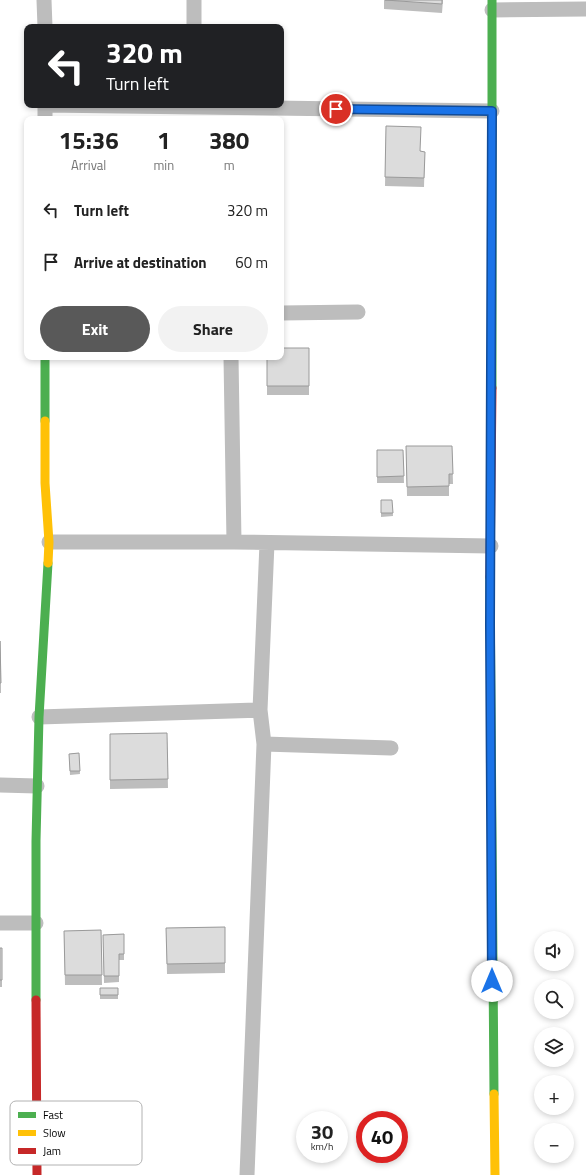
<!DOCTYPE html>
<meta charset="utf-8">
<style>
:root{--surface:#fff;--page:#f2f2f2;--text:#222;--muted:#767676;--accent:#595959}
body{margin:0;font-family:"Titillium Web",sans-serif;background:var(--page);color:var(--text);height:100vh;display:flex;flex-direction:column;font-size:15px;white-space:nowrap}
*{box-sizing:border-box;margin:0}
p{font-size:13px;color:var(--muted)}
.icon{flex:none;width:22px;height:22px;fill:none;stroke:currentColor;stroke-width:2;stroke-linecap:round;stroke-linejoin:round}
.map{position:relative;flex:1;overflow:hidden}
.details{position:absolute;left:24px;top:116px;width:260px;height:244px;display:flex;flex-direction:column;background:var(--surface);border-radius:8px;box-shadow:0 2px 6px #0003}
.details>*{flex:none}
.top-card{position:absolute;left:24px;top:24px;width:260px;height:84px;border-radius:8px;box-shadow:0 2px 6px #0003;background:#202124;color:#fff;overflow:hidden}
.tools{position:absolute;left:534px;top:931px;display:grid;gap:8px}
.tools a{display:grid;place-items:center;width:40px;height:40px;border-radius:50%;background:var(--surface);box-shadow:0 2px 6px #0003;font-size:20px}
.speed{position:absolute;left:296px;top:1111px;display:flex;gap:8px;font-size:20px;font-weight:700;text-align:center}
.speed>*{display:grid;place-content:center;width:52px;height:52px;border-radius:50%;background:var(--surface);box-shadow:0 2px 6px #0003;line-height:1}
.speed small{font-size:10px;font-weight:400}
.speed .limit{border:6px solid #d22;background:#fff;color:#111}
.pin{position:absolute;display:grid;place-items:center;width:34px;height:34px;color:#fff;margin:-17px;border:2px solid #fff;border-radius:50%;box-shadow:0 1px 4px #0007}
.me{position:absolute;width:44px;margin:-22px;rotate:0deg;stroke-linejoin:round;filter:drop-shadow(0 0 3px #0008)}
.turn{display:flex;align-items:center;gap:14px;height:84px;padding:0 16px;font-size:18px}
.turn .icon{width:52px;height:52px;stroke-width:2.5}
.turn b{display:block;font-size:28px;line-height:34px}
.eta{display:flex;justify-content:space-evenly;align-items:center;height:68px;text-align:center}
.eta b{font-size:24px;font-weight:700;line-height:28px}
.button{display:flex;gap:8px;margin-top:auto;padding:8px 16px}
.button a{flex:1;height:46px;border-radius:24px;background:var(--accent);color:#fff;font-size:16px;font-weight:700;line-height:46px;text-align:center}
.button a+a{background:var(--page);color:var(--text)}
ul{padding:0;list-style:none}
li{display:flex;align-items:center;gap:12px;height:52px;padding:0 16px}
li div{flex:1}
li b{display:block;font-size:15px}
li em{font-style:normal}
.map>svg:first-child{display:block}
</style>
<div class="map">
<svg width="586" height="1175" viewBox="0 0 586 1175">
<rect width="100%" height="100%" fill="#fff"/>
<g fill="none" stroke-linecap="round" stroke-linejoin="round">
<path stroke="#bdbdbd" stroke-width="15" d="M 44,0 L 45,27
M 194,0 L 194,27
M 492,10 L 586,9
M 45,105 L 492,111
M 45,105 L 45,119
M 281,313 L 358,312
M 231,357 L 234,542
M 49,542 L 234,542 L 491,546
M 39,717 L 260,710
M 264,744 L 391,748
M 0,785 L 37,786
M 0,923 L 36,923
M 247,1175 L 264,744 L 260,710 L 267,543"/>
<path stroke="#4caf50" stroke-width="9" d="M 492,0 L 492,388
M 45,357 L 45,421
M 490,577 L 494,1094
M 36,1000 L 36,841 L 39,717 L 48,563"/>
<path stroke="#ffc107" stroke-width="9" d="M 45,421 L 45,483 L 49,542 L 48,563
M 494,1094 L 495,1175"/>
<path stroke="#c62828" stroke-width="9" d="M 490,577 L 492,388
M 36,1000 L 37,1175"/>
</g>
<path fill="#bdbdbd" d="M 384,0 L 443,0 L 442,13 L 384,9 Z
M 386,126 L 421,151 L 425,152 L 424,187 L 385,186 Z
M 309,348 L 309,395 L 267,395 L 267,357 Z
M 406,446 L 452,446 L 453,484 L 449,484 L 449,496 L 407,496 Z
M 377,450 L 403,450 L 404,483 L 377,483 Z
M 381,500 L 392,500 L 393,516 L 381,517 Z
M 0,641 L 1,683 L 1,693 L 0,693 Z
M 167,733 L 168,788 L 110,789 L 110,734 Z
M 79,753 L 80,774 L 70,775 L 69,754 Z
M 225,927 L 225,973 L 167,974 L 166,928 Z
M 101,930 L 102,985 L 65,985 L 64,931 Z
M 124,934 L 124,960 L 119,960 L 119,982 L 104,983 L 103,935 Z
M 0,948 L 2,948 L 2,987 L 0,987 Z
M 100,988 L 118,988 L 118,999 L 100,999 Z"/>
<path fill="#dcdcdc" stroke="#9a9a9a" d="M 385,0 L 442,0 L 442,4 Z
M 386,126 L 421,127 L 420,151 L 425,152 L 424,178 L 385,177 Z
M 281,348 L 309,348 L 309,386 L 267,386 L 267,357 L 281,357 Z
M 406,446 L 452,446 L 453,474 L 449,474 L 449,486 L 407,487 Z
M 377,450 L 403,450 L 404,476 L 377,477 Z
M 381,500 L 392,500 L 393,513 L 381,513 Z
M 0,641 L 1,683 L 0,683 Z
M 167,733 L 168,779 L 110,780 L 110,734 Z
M 79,753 L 80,771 L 70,771 L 69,754 Z
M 225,927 L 225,963 L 167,964 L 166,928 Z
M 101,930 L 102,975 L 65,975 L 64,931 Z
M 124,934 L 124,954 L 119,954 L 119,976 L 104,976 L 103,935 Z
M 0,948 L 2,948 L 2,980 L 0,980 Z
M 100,988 L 118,988 L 118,995 L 100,995 Z"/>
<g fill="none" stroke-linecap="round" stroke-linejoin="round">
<defs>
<path id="route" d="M 336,109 L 492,111 L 490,625 L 492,981"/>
</defs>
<use href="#route" stroke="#114b97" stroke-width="10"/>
<use href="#route" stroke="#1a73e8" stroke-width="7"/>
</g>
<rect x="10" y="1101" width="132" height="64" rx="6" fill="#fff" stroke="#b2b2b2" stroke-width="1"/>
<rect x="18" y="1112" width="18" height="6" fill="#4caf50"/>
<rect x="18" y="1130" width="18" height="6" fill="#ffc107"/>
<rect x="18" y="1148" width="18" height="6" fill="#c62828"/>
<g font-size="11" fill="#000">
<text x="43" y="1119">Fast</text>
<text x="43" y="1137">Slow</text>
<text x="43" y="1155">Jam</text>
</g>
</svg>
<div class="tools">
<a><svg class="icon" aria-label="sound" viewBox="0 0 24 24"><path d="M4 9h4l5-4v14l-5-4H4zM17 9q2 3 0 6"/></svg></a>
<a><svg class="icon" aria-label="search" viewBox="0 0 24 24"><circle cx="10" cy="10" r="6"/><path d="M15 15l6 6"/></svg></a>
<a><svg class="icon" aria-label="layers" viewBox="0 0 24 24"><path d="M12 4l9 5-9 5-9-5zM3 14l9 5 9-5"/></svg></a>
<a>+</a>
<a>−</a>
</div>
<div class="speed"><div>30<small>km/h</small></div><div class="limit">40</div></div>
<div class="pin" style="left:336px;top:109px;background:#d93025"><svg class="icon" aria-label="arrive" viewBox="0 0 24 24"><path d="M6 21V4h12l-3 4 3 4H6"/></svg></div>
<svg class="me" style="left:492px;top:981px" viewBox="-20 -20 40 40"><circle r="19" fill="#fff"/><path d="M0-13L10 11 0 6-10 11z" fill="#1a73e8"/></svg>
<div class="top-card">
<div class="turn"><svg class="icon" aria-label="left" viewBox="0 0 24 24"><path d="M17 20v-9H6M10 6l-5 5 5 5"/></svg><div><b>320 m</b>Turn left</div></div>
</div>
<section class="details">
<div class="eta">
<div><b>15:36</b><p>Arrival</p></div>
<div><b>1</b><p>min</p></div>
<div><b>380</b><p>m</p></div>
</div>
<ul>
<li><svg class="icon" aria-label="left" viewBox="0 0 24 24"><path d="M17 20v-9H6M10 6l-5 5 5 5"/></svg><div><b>Turn left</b></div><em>320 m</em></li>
<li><svg class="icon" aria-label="arrive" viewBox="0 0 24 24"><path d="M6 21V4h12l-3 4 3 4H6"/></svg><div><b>Arrive at destination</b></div><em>60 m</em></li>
</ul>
<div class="button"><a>Exit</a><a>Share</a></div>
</section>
</div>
